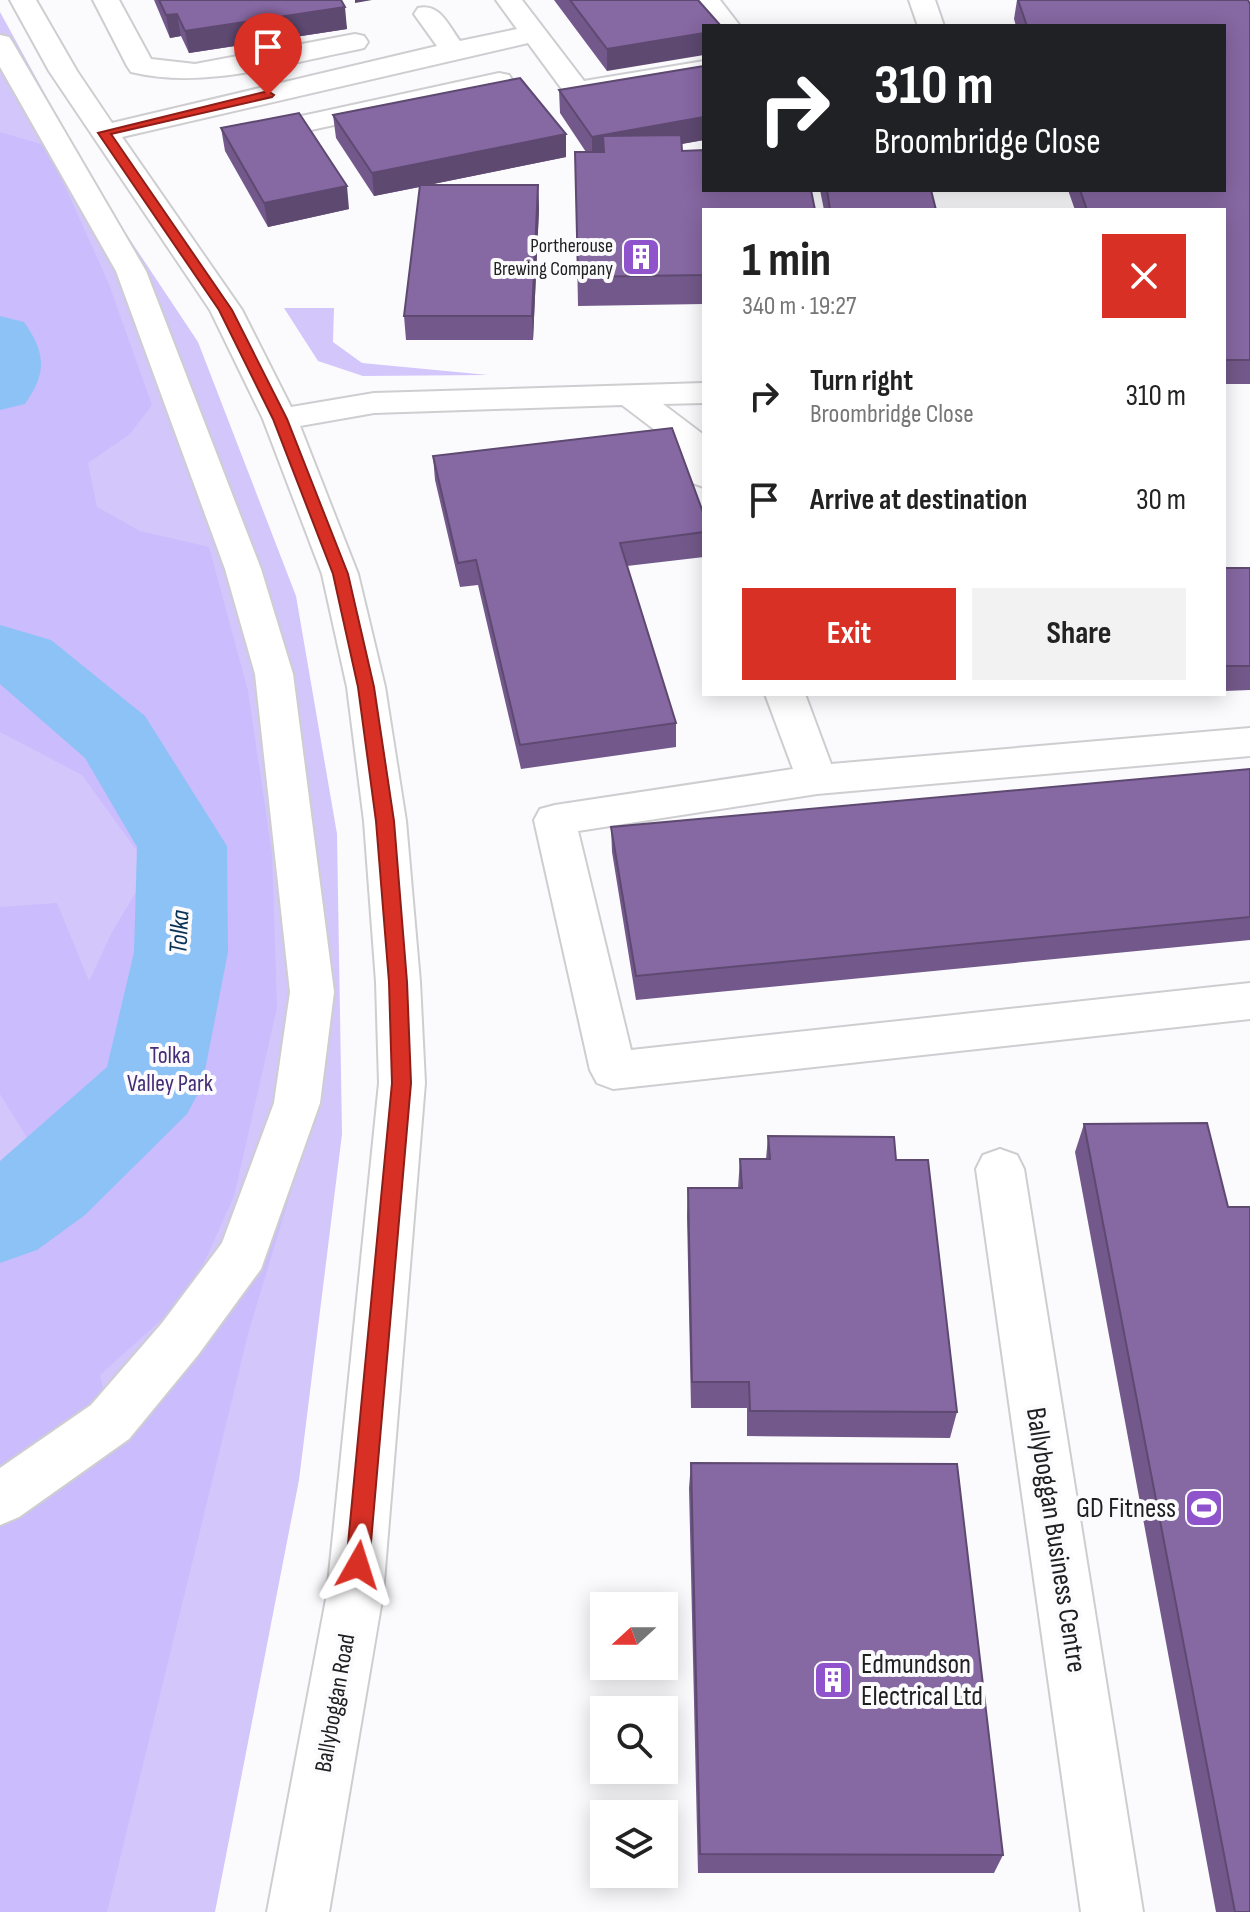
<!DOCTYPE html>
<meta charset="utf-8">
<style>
:root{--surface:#fff;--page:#f2f2f2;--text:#222;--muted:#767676;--accent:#d93025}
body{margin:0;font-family:"Sofia Sans Condensed",sans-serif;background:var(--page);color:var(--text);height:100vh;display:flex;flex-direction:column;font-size:30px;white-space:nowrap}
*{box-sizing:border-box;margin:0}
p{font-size:26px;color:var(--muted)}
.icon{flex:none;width:44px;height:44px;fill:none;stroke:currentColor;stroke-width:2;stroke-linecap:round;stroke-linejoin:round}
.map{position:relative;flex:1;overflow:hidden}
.details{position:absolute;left:702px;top:208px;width:524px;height:488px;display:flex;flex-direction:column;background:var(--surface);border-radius:0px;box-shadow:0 4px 20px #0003}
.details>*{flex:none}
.guide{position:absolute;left:702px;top:24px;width:524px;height:168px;border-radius:0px;box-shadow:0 4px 20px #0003;background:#202124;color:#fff;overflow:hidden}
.needle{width:52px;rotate:249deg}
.tools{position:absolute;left:590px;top:1592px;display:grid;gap:16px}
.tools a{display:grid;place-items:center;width:88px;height:88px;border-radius:0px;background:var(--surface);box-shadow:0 4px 20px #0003;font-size:40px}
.pin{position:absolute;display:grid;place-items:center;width:68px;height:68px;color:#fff;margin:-82px -34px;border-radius:50% 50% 50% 0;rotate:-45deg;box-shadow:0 0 8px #0007}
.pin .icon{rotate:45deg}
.me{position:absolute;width:88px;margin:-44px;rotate:6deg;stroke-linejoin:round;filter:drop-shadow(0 0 6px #0008)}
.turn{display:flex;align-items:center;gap:28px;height:168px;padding:0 40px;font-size:36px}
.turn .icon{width:104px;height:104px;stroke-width:2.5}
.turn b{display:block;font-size:56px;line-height:68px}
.round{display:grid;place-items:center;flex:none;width:84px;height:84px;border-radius:0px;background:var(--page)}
.headline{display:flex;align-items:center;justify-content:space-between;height:136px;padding:0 40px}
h1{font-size:48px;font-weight:700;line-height:60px}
.primary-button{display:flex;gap:16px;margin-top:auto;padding:16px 40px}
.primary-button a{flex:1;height:92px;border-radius:0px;background:var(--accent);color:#fff;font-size:32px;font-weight:700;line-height:92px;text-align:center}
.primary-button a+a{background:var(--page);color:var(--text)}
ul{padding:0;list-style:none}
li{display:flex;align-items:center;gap:24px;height:104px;padding:0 40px}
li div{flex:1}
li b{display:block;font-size:30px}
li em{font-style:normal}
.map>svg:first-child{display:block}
</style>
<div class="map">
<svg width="1250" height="1912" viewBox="0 0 1250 1912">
<rect width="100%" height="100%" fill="#fbfbfe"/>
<path fill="#d2c6fb" d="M 0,12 L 101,196 L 198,342 L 296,596 L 337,834 L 342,1134 L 299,1480 L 215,1912 L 0,1912 Z
M 284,308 L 334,308 L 333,342 L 362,363 L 488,375 L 363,376 L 318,361 Z"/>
<path fill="#cbbcfe" d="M 0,132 L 47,146 L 108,282 L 152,405 L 130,434 L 88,463 L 97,507 L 140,531 L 209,547 L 248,691 L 272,854 L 277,1008 L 234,1196 L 190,1294 L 100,1375 L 110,1422 L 142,1421 L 293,1184 L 248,1334 L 107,1912 L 0,1912 L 0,1166 L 29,1141 L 0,1094 L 0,907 L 57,903 L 89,981 L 112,932 L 150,869 L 82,775 L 0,732 Z"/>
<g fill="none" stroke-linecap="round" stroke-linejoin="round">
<path fill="#8dc2f6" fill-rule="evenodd" d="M 48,1177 L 54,1179 L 57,1184 L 54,1189 L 0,1196 L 0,1182 Z"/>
<path fill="#8dc2f6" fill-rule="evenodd" d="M 0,316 L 24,322 C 46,353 47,373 25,404 L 0,410 Z
M 0,625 L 51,640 L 145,716 L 227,846 L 228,952 L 202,1086 L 187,1114 L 85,1215 L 37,1250 L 0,1263 L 0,1161 L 107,1067 L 134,952 L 137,847 L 85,758 L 0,684 Z"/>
<defs>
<path id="minor" d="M 10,0 L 36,0 L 77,71 L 112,123 L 437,46 L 414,14 L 418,8 C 440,3 448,25 460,41 L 517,29 L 496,0 L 522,0 L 584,81 L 704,61 L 704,77 L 577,98 L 567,96 L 528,43 L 122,137 L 242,310 L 291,407 L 374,393 L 704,383 L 704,403 L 663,404 L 704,435 L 704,487 L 692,483 L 676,446 L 622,405 L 374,413 L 300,426 L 358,574 L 385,687 L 406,821 L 420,982 L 425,1083 L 383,1594 L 329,1912 L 267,1912 L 327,1594 L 379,1083 L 376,982 L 364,821 L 347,687 L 322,574 L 263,419 L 210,310 L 49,71 Z
M 93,0 L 119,0 L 151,59 L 195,64 L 355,34 L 364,36 L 368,42 L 364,48 L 355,50 C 282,64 205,90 131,72 L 127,66 Z
M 693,0 L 720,0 L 740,26 L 713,26 Z
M 909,0 L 935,0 L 944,26 L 918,26 Z
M 0,35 L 9,37 L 13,43 L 146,271 L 261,569 L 293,674 L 334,992 L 320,1103 L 261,1269 L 198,1355 L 129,1439 L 19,1517 L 0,1525 L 0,1468 L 91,1405 L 162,1323 L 222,1243 L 274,1103 L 290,992 L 255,674 L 225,569 L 116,271 L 0,67 Z
M 499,73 L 509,75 L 513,81 L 509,87 L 311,130 L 301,128 L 297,122 L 301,116 L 311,114 Z
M 765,694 L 805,694 L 831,764 L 1250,728 L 1250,756 L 817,794 L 578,831 L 631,1050 L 1250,983 L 1250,1019 L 613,1089 L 597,1083 L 590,1070 L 534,820 L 540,809 L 555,805 L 793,769 Z
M 1000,1149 L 1017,1155 L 1024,1169 L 1143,1912 L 1081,1912 L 976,1169 L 983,1155 Z"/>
</defs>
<use href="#minor" stroke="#ceced1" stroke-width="4"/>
<use href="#minor" fill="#fff" fill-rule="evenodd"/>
</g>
<path fill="#73598b" d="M 154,0 L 341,0 L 347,29 L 189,53 L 181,36 L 170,38 Z
M 554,0 L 698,0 L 607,71 Z
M 1017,0 L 1248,0 L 1250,4 L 1250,384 L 1224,384 L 1224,210 L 1075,210 L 1068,190 L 1224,190 L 1224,26 L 1016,26 L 1014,19 Z
M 704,66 L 704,140 L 681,144 L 682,151 L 704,210 L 704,304 L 578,306 L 575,152 L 586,152 L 560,113 L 559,90 Z
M 333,115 L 566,134 L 566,157 L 428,185 L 538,185 L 539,209 L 533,340 L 406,340 L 404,316 L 420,187 L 374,196 L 336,138 Z
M 221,128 L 349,209 L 268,227 L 225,151 Z
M 820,190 L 931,190 L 936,210 L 824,210 Z
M 433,456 L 704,515 L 704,557 L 627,566 L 676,723 L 676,747 L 521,769 L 478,585 L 460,587 L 435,480 Z
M 1250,567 L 1250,690 L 1224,691 L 1224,568 Z
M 1250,769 L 1250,940 L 636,1000 L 612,852 L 611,827 Z
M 1084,1124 L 1228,1207 L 1250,1912 L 1216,1912 L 1075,1152 Z
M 768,1136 L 896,1160 L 957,1412 L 950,1438 L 747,1436 L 747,1408 L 691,1408 L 687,1216 L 688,1188 L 738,1188 L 740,1159 L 766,1159 Z
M 691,1463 L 1003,1855 L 994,1873 L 698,1873 L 689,1488 Z"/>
<path fill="#5e4971" d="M 355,0 L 372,0 L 355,3 Z
M 345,7 L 347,29 L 189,53 L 185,31 Z
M 177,14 L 181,36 L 170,38 L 166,15 Z
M 704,33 L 704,55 L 607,71 L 607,49 Z
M 704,117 L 704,140 L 604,158 L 603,136 L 603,158 L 592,160 L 592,137 Z
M 566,134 L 566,157 L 374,196 L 372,173 Z
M 538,185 L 539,209 L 533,340 L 532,316 Z
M 347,186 L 349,209 L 268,227 L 264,203 Z"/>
<path fill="#8668a2" stroke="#5e4971" stroke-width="2" d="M 159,0 L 341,0 L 345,7 L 185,31 L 177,14 L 166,15 Z
M 570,0 L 698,0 L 721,26 L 704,26 L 704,33 L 607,49 Z
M 1018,0 L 1248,0 L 1250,4 L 1250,360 L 1224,360 L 1224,210 L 1087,210 L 1080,190 L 1224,190 L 1224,26 L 1027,26 Z
M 704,66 L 704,117 L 592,137 L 559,90 Z
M 520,78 L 566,134 L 372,173 L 333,115 Z
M 299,113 L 347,186 L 264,203 L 221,128 Z
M 681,135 L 682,151 L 704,150 L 704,190 L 811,190 L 815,210 L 704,210 L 704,275 L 578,277 L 575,152 L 604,152 L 603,136 Z
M 420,185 L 538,185 L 532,316 L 404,316 Z
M 827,190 L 931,190 L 936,210 L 830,210 Z
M 672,428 L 704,515 L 704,532 L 620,543 L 676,723 L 520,745 L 476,560 L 458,563 L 433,456 Z
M 1224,568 L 1250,568 L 1250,666 L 1224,666 Z
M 1250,769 L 1250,917 L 636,976 L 611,827 Z
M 1207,1123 L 1228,1207 L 1250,1207 L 1250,1912 L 1235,1912 L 1084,1124 Z
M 768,1136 L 894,1137 L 896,1160 L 928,1160 L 957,1412 L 750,1411 L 749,1382 L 692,1382 L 688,1188 L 742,1188 L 740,1159 L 770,1159 Z
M 691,1463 L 957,1464 L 1003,1855 L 700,1854 Z"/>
<path fill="#d93025" stroke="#8d1f18" stroke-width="2" d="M 268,91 L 274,95 L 272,97 L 111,134 L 232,310 L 287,419 L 348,574 L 374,687 L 394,821 L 407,982 L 411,1083 L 369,1565 L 366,1572 L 358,1576 L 350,1572 L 346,1565 L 392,1083 L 389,982 L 376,821 L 358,687 L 333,574 L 273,419 L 219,310 L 98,133 Z"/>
<defs>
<symbol id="building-square" viewBox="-11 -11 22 22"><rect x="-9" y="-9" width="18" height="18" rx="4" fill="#8f54cb" stroke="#fbfbfe"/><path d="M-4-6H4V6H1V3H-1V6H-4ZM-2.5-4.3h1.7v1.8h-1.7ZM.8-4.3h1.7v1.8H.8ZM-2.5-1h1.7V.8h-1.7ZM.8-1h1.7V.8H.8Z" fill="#fff"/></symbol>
<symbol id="stadium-square" viewBox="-11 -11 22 22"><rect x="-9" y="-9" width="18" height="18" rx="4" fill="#8f54cb" stroke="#fbfbfe"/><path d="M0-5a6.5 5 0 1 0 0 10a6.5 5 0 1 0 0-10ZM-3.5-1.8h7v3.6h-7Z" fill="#fff"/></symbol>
</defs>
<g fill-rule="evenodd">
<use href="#building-square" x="619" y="235" width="44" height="44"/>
<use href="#stadium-square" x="1182" y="1486" width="44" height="44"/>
<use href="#building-square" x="811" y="1658" width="44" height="44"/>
</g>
<g text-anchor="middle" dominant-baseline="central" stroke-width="8" stroke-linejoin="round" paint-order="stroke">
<g font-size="20" fill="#202021" stroke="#fbfbfe" text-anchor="end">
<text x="613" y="246">Portherouse<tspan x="613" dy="23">Brewing Company</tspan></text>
</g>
<g font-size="24" fill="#452c77" stroke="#fbfbfe">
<text x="170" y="1055">Tolka<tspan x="170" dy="28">Valley Park</tspan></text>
</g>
<g font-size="24" fill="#202021" stroke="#fbfbfe">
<text transform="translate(335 1703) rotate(-80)">Ballyboggan Road</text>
</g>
<g font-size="26" font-style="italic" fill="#0a3254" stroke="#fbfbfe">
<text transform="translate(180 932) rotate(-87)">Tolka</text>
</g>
<g font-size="28" fill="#202021" stroke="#fbfbfe" text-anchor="end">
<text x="1176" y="1508">GD Fitness</text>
<text x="861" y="1664" text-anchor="start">Edmundson<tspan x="861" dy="32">Electrical Ltd</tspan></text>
</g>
<g font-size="28" fill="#202021" stroke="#fbfbfe">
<text transform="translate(1056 1540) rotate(81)">Ballyboggan Business Centre</text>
</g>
</g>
</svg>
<div class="tools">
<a><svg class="needle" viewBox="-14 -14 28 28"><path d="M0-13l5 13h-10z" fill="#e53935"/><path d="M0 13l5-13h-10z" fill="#767676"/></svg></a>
<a><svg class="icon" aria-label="search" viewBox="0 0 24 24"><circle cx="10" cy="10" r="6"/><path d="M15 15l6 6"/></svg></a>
<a><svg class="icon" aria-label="layers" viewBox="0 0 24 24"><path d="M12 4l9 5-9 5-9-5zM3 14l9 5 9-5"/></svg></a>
</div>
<div class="pin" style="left:268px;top:95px;background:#d93025"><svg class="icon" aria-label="arrive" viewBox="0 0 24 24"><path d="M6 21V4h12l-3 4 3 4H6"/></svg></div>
<svg class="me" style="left:358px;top:1565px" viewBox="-20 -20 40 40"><path d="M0-17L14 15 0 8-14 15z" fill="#d93025" stroke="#fff" stroke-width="4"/></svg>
<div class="guide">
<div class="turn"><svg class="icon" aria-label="right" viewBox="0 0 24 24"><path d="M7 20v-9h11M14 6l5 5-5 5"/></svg><div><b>310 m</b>Broombridge Close</div></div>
</div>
<section class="details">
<div class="headline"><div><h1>1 min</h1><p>340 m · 19:27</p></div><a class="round" style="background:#d93025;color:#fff"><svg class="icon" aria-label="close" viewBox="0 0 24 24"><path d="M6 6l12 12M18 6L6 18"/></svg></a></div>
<ul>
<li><svg class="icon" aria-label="right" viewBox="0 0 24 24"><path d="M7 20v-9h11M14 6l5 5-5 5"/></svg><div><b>Turn right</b><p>Broombridge Close</p></div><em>310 m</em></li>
<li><svg class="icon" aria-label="arrive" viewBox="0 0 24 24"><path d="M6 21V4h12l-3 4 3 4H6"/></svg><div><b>Arrive at destination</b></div><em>30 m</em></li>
</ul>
<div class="primary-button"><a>Exit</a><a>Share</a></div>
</section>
</div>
